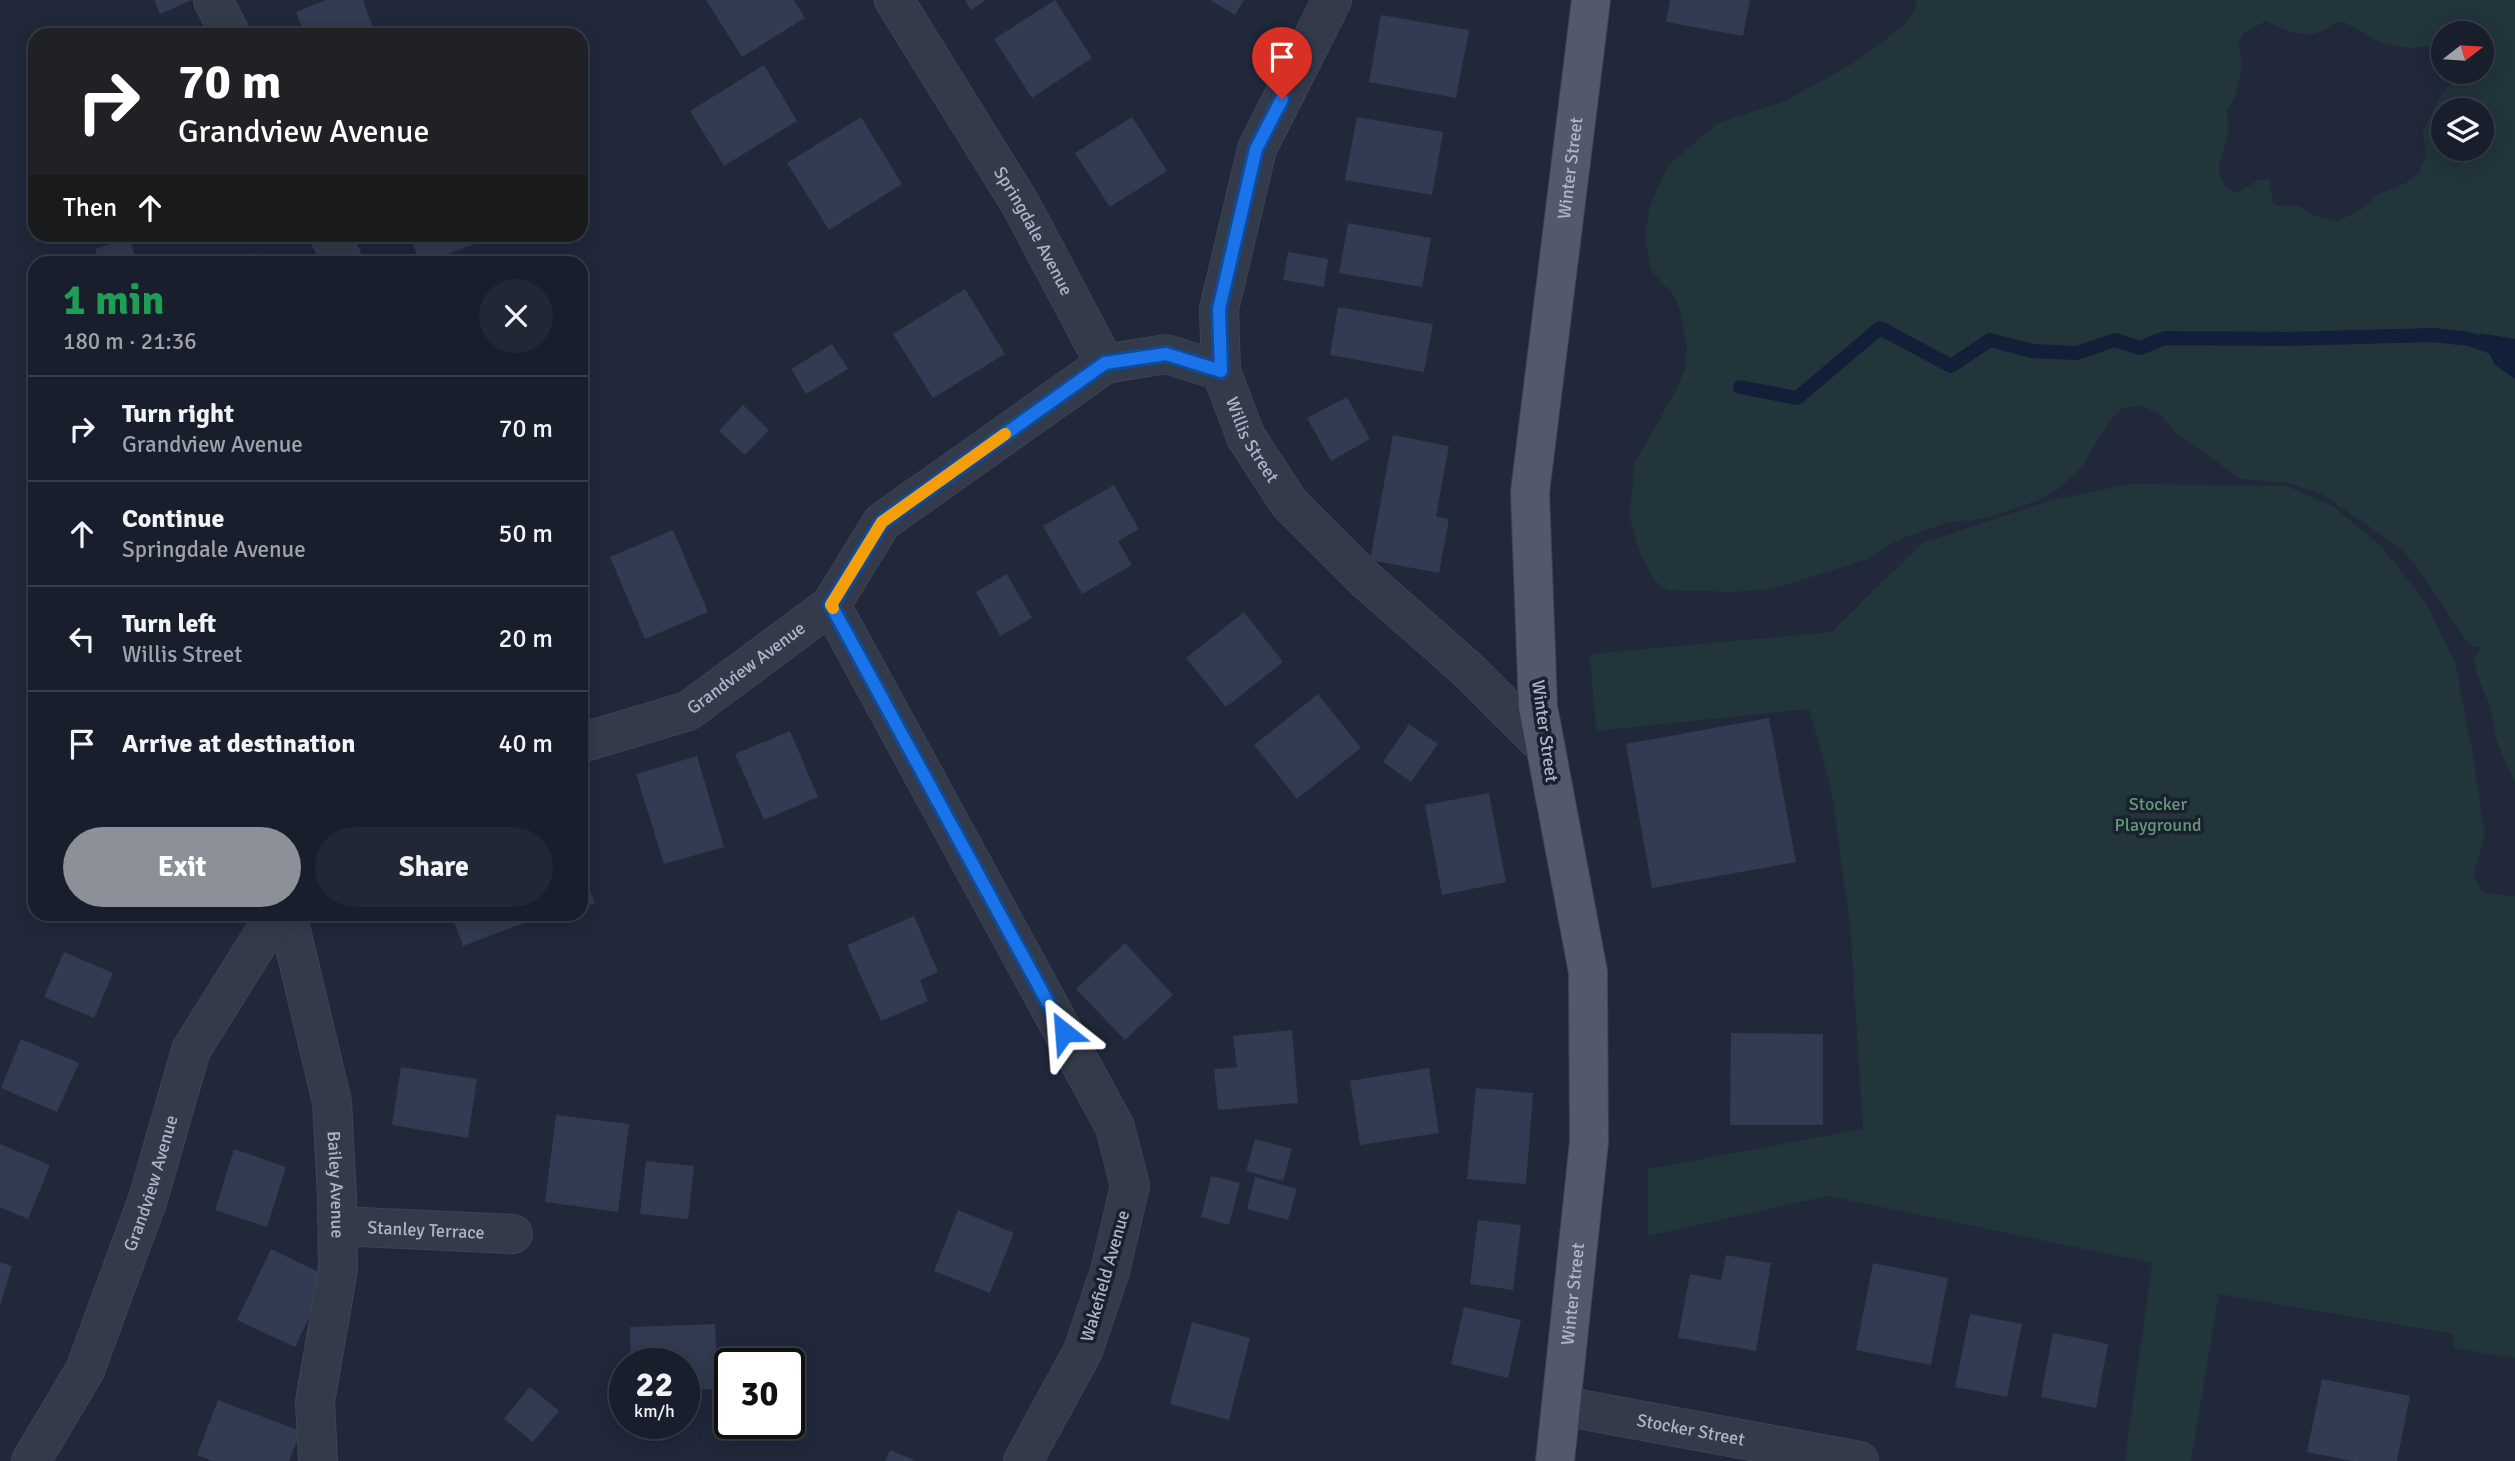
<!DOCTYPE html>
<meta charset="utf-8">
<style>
:root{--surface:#181e2c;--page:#212734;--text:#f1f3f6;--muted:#9fa2a9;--line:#363c48;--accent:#8c9099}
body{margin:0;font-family:Signika,sans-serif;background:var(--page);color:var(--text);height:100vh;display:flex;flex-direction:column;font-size:26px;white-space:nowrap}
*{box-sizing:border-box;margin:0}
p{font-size:23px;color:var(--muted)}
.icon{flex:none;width:38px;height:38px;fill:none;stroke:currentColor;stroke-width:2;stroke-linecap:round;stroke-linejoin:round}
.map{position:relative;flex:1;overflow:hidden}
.details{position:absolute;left:28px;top:256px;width:560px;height:665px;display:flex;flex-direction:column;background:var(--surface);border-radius:21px;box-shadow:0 4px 18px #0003,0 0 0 2px var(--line)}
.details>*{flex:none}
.hud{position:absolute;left:28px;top:28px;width:560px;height:214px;border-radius:21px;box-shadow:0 4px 18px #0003,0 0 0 2px var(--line);background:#202124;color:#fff;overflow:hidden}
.needle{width:46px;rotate:73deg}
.controls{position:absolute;left:2431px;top:21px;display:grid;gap:14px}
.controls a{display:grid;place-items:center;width:63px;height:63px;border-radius:50%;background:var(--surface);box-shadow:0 4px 18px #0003,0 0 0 2px var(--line);font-size:35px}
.speed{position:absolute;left:609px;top:1348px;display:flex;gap:14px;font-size:35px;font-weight:700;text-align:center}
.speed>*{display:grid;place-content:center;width:91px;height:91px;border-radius:50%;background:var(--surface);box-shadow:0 4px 18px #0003,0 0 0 2px var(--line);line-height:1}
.speed small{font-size:18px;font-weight:400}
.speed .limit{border:4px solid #111;border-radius:10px;background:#fff;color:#111}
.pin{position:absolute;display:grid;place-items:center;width:60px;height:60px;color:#fff;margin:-72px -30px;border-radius:50% 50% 50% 0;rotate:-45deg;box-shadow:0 0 7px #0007}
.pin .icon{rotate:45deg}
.me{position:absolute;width:77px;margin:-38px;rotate:332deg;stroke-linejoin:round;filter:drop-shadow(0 0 5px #0008)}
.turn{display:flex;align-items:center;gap:24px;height:147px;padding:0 35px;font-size:32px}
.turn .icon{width:91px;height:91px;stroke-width:2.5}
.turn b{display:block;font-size:49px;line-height:60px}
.then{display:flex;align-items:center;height:66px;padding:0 35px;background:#0003;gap:14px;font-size:26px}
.round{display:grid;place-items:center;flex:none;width:74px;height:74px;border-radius:37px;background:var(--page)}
.summary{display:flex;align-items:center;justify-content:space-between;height:119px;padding:0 35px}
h1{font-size:42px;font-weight:700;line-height:52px;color:#1e9e55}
.cta{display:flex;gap:14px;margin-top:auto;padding:14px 35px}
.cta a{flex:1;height:80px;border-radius:42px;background:var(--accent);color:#fff;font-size:28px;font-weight:700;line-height:80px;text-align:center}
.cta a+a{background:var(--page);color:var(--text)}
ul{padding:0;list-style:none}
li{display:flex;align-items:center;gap:21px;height:105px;padding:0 35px;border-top:2px solid var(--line)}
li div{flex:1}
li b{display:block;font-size:26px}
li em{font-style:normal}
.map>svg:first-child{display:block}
</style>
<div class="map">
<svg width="2515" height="1461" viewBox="0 0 2515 1461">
<rect width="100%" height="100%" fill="#20283a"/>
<path fill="#22353b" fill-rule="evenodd" d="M 1917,0 L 2515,0 L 2515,783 L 2497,742 L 2489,704 L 2476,671 L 2474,659 L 2481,647 L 2474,647 L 2468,643 L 2418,568 L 2399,547 L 2323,495 L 2289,483 L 2241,479 L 2179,435 L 2161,416 L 2141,405 L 2121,409 L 2108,422 L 2083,465 L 2056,491 L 2039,500 L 1986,518 L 1946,523 L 1900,539 L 1865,560 L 1772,589 L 1733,592 L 1668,590 L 1655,581 L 1641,556 L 1629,516 L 1635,462 L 1676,390 L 1686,367 L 1687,348 L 1681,314 L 1672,292 L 1660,282 L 1651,269 L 1645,240 L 1649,208 L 1667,166 L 1718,123 L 1785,101 L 1852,64 L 1905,25 L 1914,12 ZM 2266,21 C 2283,29 2299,38 2317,33 C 2328,30 2333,21 2344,22 L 2380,42 L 2409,48 L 2440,46 L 2443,48 L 2443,33 L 2482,33 L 2482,72 L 2458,72 L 2455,81 L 2442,93 L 2423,130 L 2426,157 L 2419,173 L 2406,183 L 2379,194 L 2358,212 L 2336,221 L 2314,215 L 2299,206 L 2277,206 L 2273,203 L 2269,179 L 2258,180 L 2239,192 L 2233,192 L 2224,185 L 2219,175 L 2219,164 L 2228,135 L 2227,111 L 2233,101 L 2242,71 L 2239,42 L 2245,32 ZM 2443,110 L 2482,110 L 2482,149 L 2443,149 Z
M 2130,484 L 2287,486 L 2334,507 L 2382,547 L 2426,603 L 2455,663 L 2472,749 L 2485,837 L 2473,876 L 2483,893 L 2515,896 L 2515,1358 L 2454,1348 L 2453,1334 L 2219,1294 L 2191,1461 L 2125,1461 L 2152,1263 L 1828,1196 L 1648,1236 L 1648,1169 L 1863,1129 L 1850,924 L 1831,788 L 1809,709 L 1596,731 L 1590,654 L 1832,632 L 1922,543 L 2053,500 Z"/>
<path fill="#131e38" d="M 2479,333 L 2515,339 L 2515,379 L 2495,365 Z"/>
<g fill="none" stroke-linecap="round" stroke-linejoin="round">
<path stroke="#131e38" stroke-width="14" d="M 1740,387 L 1797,398 L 1880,328 L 1951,366 L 1990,340 L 2032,351 L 2077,353 L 2115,340 L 2140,348 L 2165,338 L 2285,339 L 2433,335 L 2469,339 L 2500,350 L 2515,362"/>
</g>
<path fill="#313b51" d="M 154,0 L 192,0 L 160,14 Z
M 326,0 L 363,0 L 376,35 L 305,35 L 296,12 Z
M 706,0 L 794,0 L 805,18 L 742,57 Z
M 965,0 L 986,0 L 971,10 Z
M 1055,0 L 1092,58 L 1032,98 L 994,39 Z
M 1210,0 L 1244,0 L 1235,15 Z
M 1670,0 L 1750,0 L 1743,36 L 1666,22 Z
M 1381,15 L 1469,30 L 1456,98 L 1369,82 Z
M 764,65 L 797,121 L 724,166 L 690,111 Z
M 861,117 L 902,184 L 829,230 L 787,163 Z
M 1132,117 L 1167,171 L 1110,207 L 1075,153 Z
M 1357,117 L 1443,132 L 1432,195 L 1345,180 Z
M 1348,223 L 1431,238 L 1422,287 L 1339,273 Z
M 409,234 L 477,234 L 480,242 L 427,262 L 420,262 Z
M 129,237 L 137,262 L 99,262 L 95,249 Z
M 1288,252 L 1328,259 L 1324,287 L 1283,280 Z
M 256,253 L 261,262 L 235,262 Z
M 965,289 L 1005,354 L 933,398 L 893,334 Z
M 1338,307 L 1433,324 L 1424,372 L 1330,355 Z
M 832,344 L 848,369 L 806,394 L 791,369 Z
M 1347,397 L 1370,439 L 1331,461 L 1307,418 Z
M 743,405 L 769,430 L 745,455 L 719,431 Z
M 1393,435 L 1449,446 L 1436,516 L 1449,519 L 1439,573 L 1370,560 Z
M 1114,485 L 1139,529 L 1118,541 L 1132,565 L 1082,594 L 1043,526 Z
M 673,530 L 708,612 L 645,639 L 610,557 Z
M 1007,574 L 1032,618 L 1000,636 L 976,592 Z
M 1244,612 L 1283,662 L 1226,707 L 1186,658 Z
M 1318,694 L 1361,748 L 1297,799 L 1254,745 Z
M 1769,718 L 1796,862 L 1652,888 L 1626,744 Z
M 1409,724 L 1438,744 L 1411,782 L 1383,762 Z
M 790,731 L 818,797 L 764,820 L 735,754 Z
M 697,756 L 724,847 L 664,864 L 636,774 Z
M 1489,793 L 1506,882 L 1442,895 L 1425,805 Z
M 581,868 L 595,903 L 581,908 Z
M 451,914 L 529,914 L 532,920 L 463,946 Z
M 914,916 L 938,972 L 920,980 L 928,1001 L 881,1021 L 847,945 Z
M 1125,943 L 1173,995 L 1125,1040 L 1076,989 Z
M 64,952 L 113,973 L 94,1018 L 44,997 Z
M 1292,1030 L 1298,1103 L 1218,1110 L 1214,1069 L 1237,1067 L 1233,1036 Z
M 1731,1033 L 1823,1034 L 1823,1125 L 1730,1125 Z
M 21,1039 L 79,1063 L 57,1112 L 1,1088 Z
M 401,1067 L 477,1079 L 468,1138 L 392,1125 Z
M 1429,1068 L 1439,1133 L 1360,1145 L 1350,1081 Z
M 1476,1088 L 1533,1093 L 1526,1184 L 1467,1179 Z
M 556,1115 L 629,1124 L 618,1212 L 545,1202 Z
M 1255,1139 L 1292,1149 L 1283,1181 L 1246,1171 Z
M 0,1144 L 50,1165 L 28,1219 L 0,1207 Z
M 234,1149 L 286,1167 L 267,1227 L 215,1210 Z
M 646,1161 L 694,1166 L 688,1219 L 640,1214 Z
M 1211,1176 L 1240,1183 L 1229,1225 L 1201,1217 Z
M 1255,1177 L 1297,1189 L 1288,1220 L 1247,1209 Z
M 958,1210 L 1014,1233 L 990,1293 L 934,1271 Z
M 1478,1220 L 1521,1225 L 1513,1290 L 1470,1284 Z
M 271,1249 L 329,1277 L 295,1347 L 237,1320 Z
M 1726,1255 L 1771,1263 L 1756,1351 L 1678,1338 L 1690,1274 L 1721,1280 Z
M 0,1262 L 12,1266 L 1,1303 L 0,1303 Z
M 1873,1263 L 1948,1278 L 1931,1365 L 1856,1350 Z
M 1464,1307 L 1521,1320 L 1508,1378 L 1451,1364 Z
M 1970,1314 L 2022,1324 L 2007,1397 L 1955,1387 Z
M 1192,1322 L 1250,1338 L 1229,1420 L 1170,1404 Z
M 715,1324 L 718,1389 L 684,1390 L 684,1363 L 631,1363 L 630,1327 Z
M 2053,1333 L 2108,1344 L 2096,1408 L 2041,1397 Z
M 2322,1379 L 2410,1396 L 2397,1461 L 2353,1461 L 2307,1452 Z
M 530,1387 L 559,1411 L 533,1442 L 504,1419 Z
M 218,1400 L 301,1431 L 289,1461 L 212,1461 L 197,1455 Z
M 890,1450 L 916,1461 L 885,1461 Z"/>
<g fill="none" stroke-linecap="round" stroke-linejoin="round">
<defs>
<g id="street">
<path d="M 213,0 L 231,35"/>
<path id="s1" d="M 894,0 L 1021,205 L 1105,364 L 1166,354 L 1221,371"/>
<path id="s2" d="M 1332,0 L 1257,149 L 1219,309 L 1221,371 L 1246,437 L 1289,503 L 1366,580 L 1468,670 L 1546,748"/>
<path d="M 329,234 L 343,262"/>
<path d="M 831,605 L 1115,1127 L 1130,1186 L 1110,1271 L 1083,1351 L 1023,1461"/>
<path id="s3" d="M 581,743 L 688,711 L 831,605 L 882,522 L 1105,364"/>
<path id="s4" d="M 287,914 L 332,1102 L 337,1196 L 338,1269 L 315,1402 L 318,1461"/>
<path id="s5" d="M 338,1226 L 513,1234"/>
<path id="s6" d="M 1563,1406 L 1859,1461"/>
<path id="s7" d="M 31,1461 L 85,1370 L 148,1199 L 191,1050 L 269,925 L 283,914"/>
</g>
<g id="primary">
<path id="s8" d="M 1555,1461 L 1589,1142 L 1588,972 L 1538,707 L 1530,492 L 1591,0"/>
</g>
</defs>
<use href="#street" stroke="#3d4454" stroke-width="40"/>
<use href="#primary" stroke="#3d4454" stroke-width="40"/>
<use href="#street" stroke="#333a4a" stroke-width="38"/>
<use href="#primary" stroke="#51596b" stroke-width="38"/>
</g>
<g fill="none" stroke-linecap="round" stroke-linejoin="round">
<defs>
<path id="route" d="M 1064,1032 L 831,605 L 882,522 L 1105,363 L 1166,354 L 1221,371 L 1219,309 L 1256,149 L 1282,99"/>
</defs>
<use href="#route" stroke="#114b97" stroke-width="18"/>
<use href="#route" stroke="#1a73e8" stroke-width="12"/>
<path stroke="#f59e0b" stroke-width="12" d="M 833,608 L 831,605 L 882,522 L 1005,434"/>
</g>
<g text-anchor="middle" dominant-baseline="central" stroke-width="7" stroke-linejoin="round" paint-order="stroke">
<g font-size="18" fill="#aeb5c7" stroke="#19202f">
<text stroke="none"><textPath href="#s8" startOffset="1302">Winter Street</textPath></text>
<text stroke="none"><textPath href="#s1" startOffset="270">Springdale Avenue</textPath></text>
<text stroke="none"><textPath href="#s2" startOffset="469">Willis Street</textPath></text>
<text stroke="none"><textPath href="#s3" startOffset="184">Grandview Avenue</textPath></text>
<text transform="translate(1545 731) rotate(82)">Winter Street</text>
<text stroke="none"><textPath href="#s7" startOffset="304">Grandview Avenue</textPath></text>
<text stroke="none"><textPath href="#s4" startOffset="276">Bailey Avenue</textPath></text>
<text stroke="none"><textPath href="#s5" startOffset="88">Stanley Terrace</textPath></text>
<text transform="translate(1105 1276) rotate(-74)">Wakefield Avenue</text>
<text stroke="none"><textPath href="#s8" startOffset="168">Winter Street</textPath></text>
<text stroke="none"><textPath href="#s6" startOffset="130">Stocker Street</textPath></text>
</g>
<g font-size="18" fill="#649976" stroke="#19202f">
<text x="2158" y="804">Stocker<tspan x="2158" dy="21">Playground</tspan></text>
</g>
</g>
</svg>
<div class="controls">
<a><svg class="needle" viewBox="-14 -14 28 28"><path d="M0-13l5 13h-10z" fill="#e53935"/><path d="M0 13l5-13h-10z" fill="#9fa2a9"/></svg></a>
<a><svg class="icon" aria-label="layers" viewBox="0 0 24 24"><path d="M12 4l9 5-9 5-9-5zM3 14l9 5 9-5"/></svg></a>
</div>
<div class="speed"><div>22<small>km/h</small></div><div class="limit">30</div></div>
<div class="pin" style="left:1282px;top:99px;background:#d93025"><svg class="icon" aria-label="arrive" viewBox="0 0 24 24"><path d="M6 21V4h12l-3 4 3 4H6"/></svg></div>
<svg class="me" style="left:1064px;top:1032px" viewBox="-20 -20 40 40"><path d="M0-17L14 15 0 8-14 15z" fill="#1a73e8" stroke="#fff" stroke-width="4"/></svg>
<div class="hud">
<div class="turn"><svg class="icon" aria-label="right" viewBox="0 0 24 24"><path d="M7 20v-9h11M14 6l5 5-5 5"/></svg><div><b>70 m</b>Grandview Avenue</div></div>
<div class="then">Then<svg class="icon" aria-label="ahead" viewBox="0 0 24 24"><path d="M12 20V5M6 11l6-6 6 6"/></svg></div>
</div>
<section class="details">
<div class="summary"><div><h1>1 min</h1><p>180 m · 21:36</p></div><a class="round"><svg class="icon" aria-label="close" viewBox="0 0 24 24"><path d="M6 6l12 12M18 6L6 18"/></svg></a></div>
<ul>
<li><svg class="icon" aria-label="right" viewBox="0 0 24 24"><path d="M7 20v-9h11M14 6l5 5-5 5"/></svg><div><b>Turn right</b><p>Grandview Avenue</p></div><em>70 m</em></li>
<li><svg class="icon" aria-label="ahead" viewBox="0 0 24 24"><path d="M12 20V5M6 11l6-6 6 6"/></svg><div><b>Continue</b><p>Springdale Avenue</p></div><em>50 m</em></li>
<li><svg class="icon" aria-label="left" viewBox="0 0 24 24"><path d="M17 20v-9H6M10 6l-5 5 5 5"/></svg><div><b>Turn left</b><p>Willis Street</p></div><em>20 m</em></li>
<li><svg class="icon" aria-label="arrive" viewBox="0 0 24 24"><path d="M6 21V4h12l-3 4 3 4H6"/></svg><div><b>Arrive at destination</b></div><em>40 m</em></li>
</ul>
<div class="cta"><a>Exit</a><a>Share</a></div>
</section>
</div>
